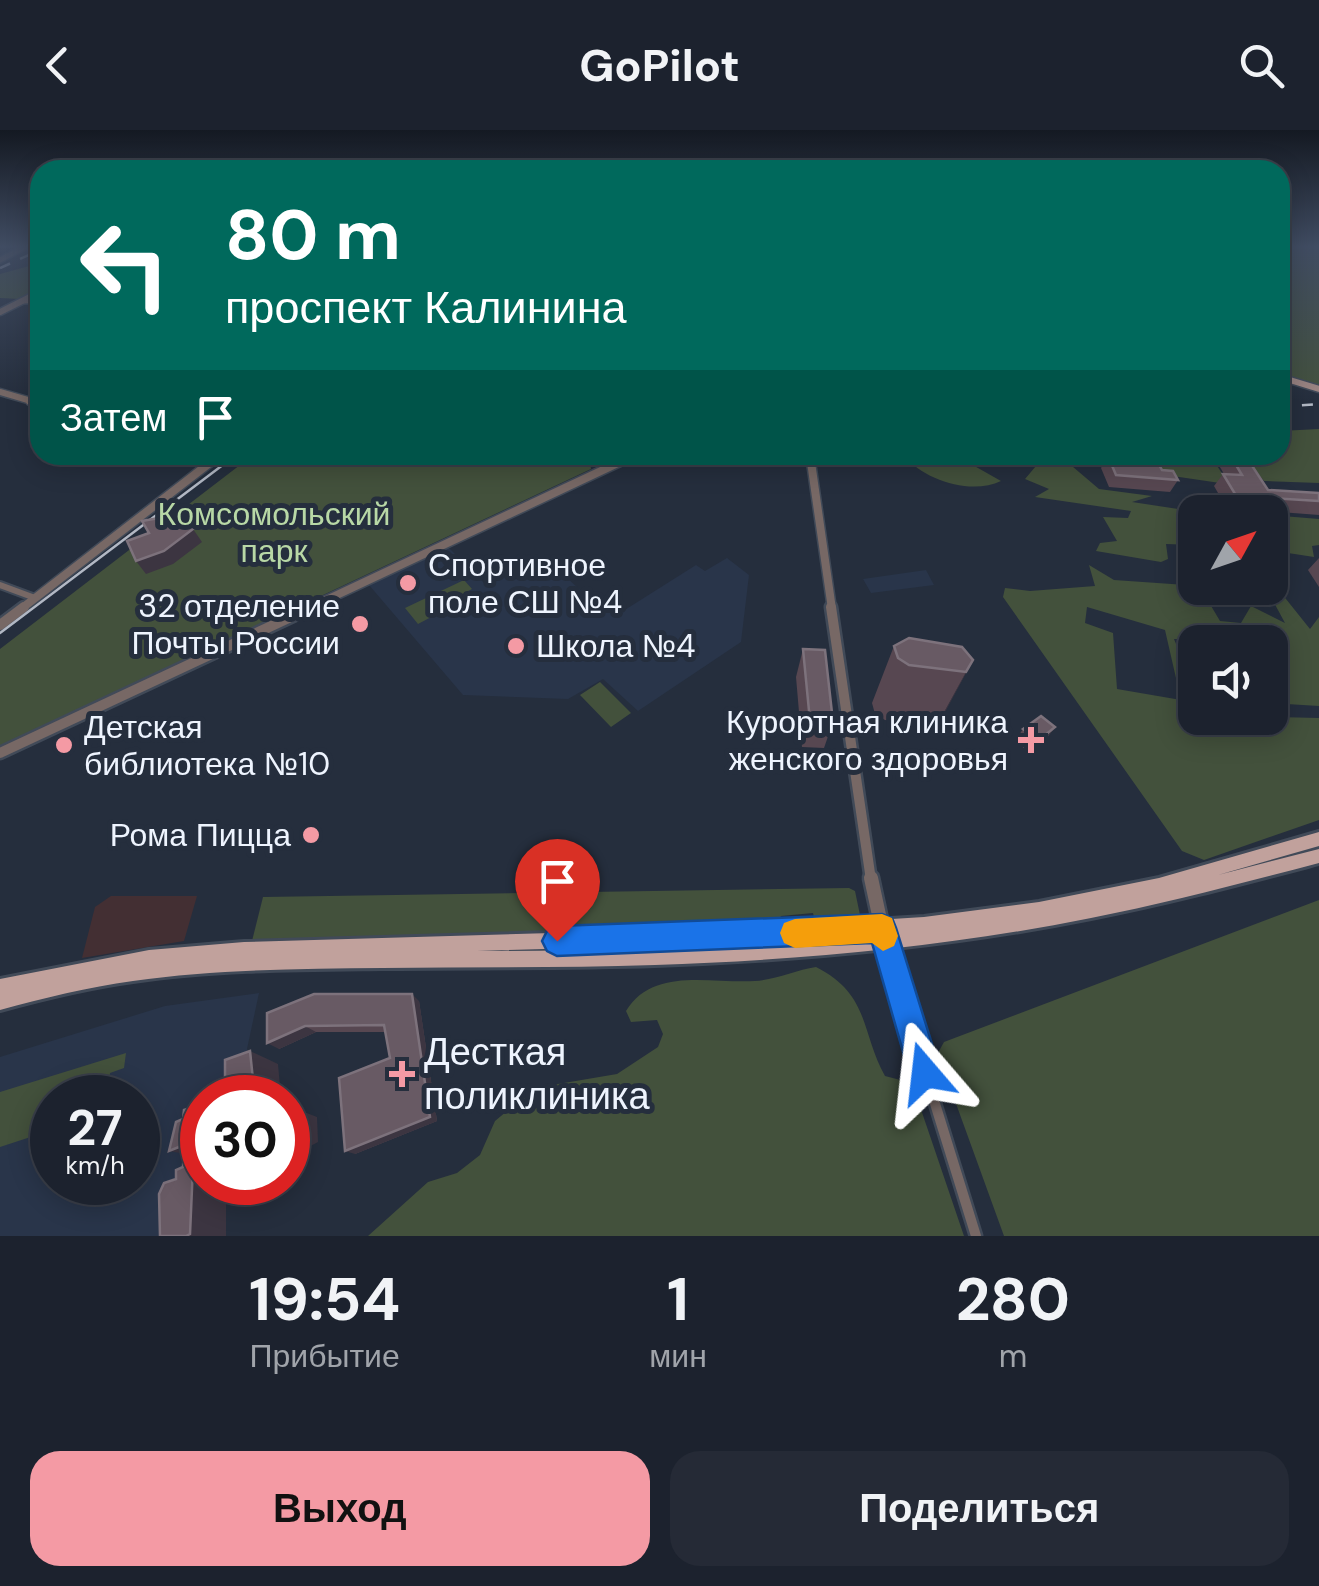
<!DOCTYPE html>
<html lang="ru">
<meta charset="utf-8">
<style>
:root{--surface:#1c222e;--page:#252a36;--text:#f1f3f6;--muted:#a0a4aa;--line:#3a3f4a;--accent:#f49aa4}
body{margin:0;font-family:"DM Sans",sans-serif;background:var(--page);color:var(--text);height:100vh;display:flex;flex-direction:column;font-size:38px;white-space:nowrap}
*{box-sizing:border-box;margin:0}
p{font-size:32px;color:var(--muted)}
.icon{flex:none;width:55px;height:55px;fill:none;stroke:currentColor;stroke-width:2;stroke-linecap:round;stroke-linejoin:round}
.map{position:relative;height:1106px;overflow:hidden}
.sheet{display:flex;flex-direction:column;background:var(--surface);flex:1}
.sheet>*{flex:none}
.banner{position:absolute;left:30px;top:30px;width:1260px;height:305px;border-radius:30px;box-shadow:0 5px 25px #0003,0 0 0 2px var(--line);background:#00695c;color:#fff;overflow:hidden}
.needle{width:65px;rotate:50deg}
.controls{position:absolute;left:1178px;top:365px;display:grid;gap:20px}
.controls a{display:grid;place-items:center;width:110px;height:110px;border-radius:20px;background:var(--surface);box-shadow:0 5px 25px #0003,0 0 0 2px var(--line);font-size:50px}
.speed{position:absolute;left:30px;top:945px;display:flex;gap:20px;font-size:50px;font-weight:700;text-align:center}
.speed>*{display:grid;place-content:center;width:130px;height:130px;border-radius:50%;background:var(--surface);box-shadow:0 5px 25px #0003,0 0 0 2px var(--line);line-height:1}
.speed small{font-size:25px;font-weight:400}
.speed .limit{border:15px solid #d22;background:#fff;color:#111}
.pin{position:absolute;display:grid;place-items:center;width:85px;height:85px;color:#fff;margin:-102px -42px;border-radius:50% 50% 50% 0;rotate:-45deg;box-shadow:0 0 10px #0007}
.pin .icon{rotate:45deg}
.me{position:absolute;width:110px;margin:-55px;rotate:343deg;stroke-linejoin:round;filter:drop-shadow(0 0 8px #0008)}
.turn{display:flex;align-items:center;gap:35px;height:210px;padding:0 30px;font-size:45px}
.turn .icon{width:130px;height:130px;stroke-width:2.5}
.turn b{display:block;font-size:70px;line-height:85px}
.then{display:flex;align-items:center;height:95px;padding:0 30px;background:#0003;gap:20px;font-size:38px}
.eta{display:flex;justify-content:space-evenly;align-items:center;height:170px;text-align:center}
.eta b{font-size:60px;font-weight:700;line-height:70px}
.action{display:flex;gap:20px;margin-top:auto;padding:20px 30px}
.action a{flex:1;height:115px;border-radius:30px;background:var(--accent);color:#111;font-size:40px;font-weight:700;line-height:115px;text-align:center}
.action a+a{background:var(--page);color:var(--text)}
header{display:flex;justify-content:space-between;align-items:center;height:130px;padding:0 30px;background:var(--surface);font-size:45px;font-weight:700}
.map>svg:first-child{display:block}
</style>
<header><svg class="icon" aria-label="back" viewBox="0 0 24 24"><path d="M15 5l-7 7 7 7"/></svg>GoPilot<svg class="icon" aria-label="search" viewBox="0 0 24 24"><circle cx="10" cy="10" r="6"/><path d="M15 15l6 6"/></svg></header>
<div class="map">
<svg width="1319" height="1106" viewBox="0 0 1319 1106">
<rect width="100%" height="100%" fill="#252e3d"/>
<path fill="#432f33" d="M 111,766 L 197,766 L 184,811 L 82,828 L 95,777 Z"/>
<path fill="#29354a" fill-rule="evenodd" d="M 448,417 L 486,455 L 544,426 L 598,477 L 620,483 L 696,435 L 705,441 L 727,428 L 749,445 L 741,512 L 638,581 L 603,549 L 568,569 L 463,565 L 369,455 Z
M 926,440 L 934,455 L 871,463 L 863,449 Z
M 259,863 L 247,919 L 252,942 L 232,967 L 202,968 L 202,1021 L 190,1106 L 0,1106 L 0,927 L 165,876 ZM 52,968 L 138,968 L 138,1052 L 52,1052 Z"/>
<path fill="#43513c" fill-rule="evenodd" d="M 1280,116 L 1319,116 L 1319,257 L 1280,244 Z
M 40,133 L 40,160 L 20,169 L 0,168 L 0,144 Z
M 1319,299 L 1319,353 L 1264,351 L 1243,325 L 1280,325 L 1280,301 Z
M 253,325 L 533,325 L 590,332 L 591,339 L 0,617 L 0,519 Z
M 904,325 L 955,325 L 1001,351 C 972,365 924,351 904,325 Z
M 1028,325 L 1059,325 L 1099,359 L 1152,366 L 1132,372 L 1198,382 L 1195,415 L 1166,414 L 1168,429 L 1161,432 L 1096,421 L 1100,413 L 1117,411 L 1103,387 L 1128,388 L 1131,381 L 1035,367 L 1049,359 L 1025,349 L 1036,336 L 1026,328 Z
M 1145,325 L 1210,325 L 1225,348 L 1220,353 L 1159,344 Z
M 1270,385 L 1319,389 L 1319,415 L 1312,416 L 1314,427 L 1288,423 L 1270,398 Z
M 1089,435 L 1114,450 L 1186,455 L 1204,464 L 1220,491 L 1241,493 L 1251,476 L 1285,493 L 1266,458 L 1270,449 L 1310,499 L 1319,487 L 1319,576 L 1270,573 L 1270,512 L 1174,509 L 1190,548 L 1195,549 L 1195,588 L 1248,588 L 1262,597 L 1276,587 L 1319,588 L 1319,690 L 1204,730 L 1182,721 L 1003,467 L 1005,458 L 1030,461 L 1095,456 ZM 1087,477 L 1165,500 L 1181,570 L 1117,559 L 1113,503 L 1085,493 Z
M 464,450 L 472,459 L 453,469 L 456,474 L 418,494 L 405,478 Z
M 600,552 L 631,583 L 611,597 L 580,565 Z
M 849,758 L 855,761 L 860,785 L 849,792 L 815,791 L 813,783 L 781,786 L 777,795 L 753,800 L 252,811 L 263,767 Z
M 1319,770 L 1319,1106 L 1004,1106 L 942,935 L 939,921 L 944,912 Z
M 816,837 C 870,864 861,903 885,946 L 912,953 L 964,1106 L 368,1106 L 428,1052 L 457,1043 L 480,1025 L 495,991 L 520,970 L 552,955 L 617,944 L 658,917 L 663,904 L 657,890 L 631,892 L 626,881 C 653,836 712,854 755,851 C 775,850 796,840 816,837 Z
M 126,923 L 124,938 L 110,943 L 107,967 L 52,968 L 52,1000 L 0,1017 L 0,962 Z"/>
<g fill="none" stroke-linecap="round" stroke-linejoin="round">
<defs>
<path id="minor-far2" d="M 0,130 L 26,116
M 23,171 L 40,170"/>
<path id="minor-far1" d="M 0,455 L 35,468"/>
<path id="minor" d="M 885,812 L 976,1106"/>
<path id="tertiary-far3" d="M 0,182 L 40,162
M 0,262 L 38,273"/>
<path id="tertiary-far2" d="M 30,271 L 40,274
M 810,325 L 832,479
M 21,479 L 220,325
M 307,479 L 635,325"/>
<path id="tertiary-far1" d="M 831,477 L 871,750
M 0,495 L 24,477
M 0,623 L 312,477"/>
<path id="tertiary" d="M 871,748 L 882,799"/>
<path id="secondary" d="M 1280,247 L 1319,259"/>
<path id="primary" d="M 1319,702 L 1319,716 L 1218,745 L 1319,719 L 1319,733 C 1243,753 1168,773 1091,788 C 947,817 801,830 655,835 C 564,838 473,837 382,838 C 299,839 215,839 133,851 C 88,857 44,868 0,880 L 0,849 L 149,820 L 244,812 L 760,797 L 924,787 L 1039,772 L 1159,748 ZM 820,809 C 706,819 591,821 477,821 L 760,813 Z"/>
</defs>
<use href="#minor-far2" stroke="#414a58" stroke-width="8"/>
<use href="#minor-far1" stroke="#414a58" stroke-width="10"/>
<use href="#minor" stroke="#414a58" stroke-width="15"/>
<use href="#tertiary-far3" stroke="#414a58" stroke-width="9"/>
<use href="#tertiary-far2" stroke="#414a58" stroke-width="11"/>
<use href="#tertiary-far1" stroke="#414a58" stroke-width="15"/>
<use href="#tertiary" stroke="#414a58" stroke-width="19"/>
<use href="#secondary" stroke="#414a58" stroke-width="9"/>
<use href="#primary" stroke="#414a58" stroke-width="6"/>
<use href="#minor-far2" stroke="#776865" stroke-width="5"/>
<use href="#minor-far1" stroke="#776865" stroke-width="6"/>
<use href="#minor" stroke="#776865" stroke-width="10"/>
<use href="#tertiary-far3" stroke="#776865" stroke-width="6"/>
<use href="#tertiary-far2" stroke="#776865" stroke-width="8"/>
<use href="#tertiary-far1" stroke="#776865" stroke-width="10"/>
<use href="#tertiary" stroke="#776865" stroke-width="14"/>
<use href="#secondary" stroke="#a18884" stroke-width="6"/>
<use href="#primary" fill="#c1a19c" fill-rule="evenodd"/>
<path stroke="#b2b8c4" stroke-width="2.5" d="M 577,325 L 664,331 L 764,325
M 0,503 L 236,325"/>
<path stroke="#b2b8c4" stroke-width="2.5" stroke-dasharray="11 11" stroke-linecap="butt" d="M 0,138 L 40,120
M 1280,277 L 1319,274"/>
</g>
<path fill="#574751" d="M 1213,325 L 1245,325 L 1268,360 L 1319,363 L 1319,385 L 1265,381 L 1266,382 L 1229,382 L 1214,356 L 1223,344 L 1224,344 Z
M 1108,326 L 1162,340 L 1178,350 L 1170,362 L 1109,357 L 1101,338 Z
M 1270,389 L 1285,412 L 1274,424 L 1270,424 Z
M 1319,428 L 1319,457 L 1308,440 Z
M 894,516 L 973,530 L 936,597 L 885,590 L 875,584 L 872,573 Z
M 803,519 L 833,592 L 824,618 L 802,617 L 796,547 Z
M 1055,597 L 1046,609 L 1029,622 L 1015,611 L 1023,599 Z
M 419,871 L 437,991 L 355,1024 L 390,928 L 385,902 L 316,902 L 279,919 L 267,883 Z"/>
<path fill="#3c3541" d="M 193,399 L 202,412 L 173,434 L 146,444 L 136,431 Z
M 973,530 L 943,586 L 936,597 L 966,542 Z
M 1055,597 L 1046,609 L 1029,622 L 1038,611 Z
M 412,864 L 419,871 L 437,991 L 355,1024 L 345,1021 L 430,987 Z
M 305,896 L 316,902 L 279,919 L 267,913 Z
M 250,921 L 278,934 L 281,968 L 251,968 Z
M 197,976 L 202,977 L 202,1000 L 196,998 Z
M 291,977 L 317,987 L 318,1012 L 288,1028 L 288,1006 Z
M 184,1015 L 202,1027 L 169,1021 Z
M 202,1031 L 202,1052 L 226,1052 L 226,1106 L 186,1106 L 193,1036 Z"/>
<path fill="#685a64" stroke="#7d727c" stroke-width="2.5" d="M 1230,325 L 1245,325 L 1268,360 L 1319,363 L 1319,371 L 1256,367 L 1266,382 L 1246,382 L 1223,344 L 1242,345 Z
M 1108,326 L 1156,329 L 1162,340 L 1173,341 L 1178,350 L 1116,345 Z
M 176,385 L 193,399 L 164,421 L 136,431 L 127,411 L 149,403 L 142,391 Z
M 1270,389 L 1285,412 L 1270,411 Z
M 909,508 L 962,517 L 973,530 L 966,542 L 909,535 L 898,528 L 894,516 Z
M 803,519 L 825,520 L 833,592 L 810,591 Z
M 1041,586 L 1055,597 L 1038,611 L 1023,599 Z
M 314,864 L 412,864 L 430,987 L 345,1021 L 339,948 L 390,928 L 384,895 L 305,896 L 267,913 L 267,883 Z
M 250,921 L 254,959 L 251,968 L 222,968 L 220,953 L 225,952 L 225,930 Z
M 197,976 L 196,998 L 202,996 L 202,1031 L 193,1036 L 190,1104 L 186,1106 L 160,1106 L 159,1064 L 164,1053 L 176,1049 L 176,1040 L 183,1037 L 184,1015 L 169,1021 L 176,992 L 183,989 L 184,980 Z
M 291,977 L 292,1004 L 288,1006 L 288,978 Z"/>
<linearGradient id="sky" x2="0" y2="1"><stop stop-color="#141922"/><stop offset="0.43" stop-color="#404c62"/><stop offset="1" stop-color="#404c62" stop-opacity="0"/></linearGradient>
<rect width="1319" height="271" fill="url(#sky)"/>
<path fill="#1a73e8" stroke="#114b97" stroke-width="2.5" d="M 882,784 L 892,788 L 896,798 L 941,943 L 936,954 L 925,959 L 914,954 L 909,943 L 872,813 L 557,826 L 547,821 L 542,811 L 547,801 L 557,796 Z"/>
<path fill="#f59e0b" d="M 882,784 L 892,788 L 898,806 L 894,816 L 883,821 L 872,813 L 795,818 L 784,813 L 780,803 L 784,793 L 795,789 Z"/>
<g fill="#f49aa4" stroke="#252e3d" stroke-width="4">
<circle cx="408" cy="453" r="10"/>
<circle cx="360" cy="494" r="10"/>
<circle cx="516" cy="516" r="10"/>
<path d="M1026 595h10v10h10v10h-10v10h-10v-10h-10v-10h10z"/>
<circle cx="64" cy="615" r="10"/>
<circle cx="311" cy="705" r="10"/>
<path d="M397 929h10v10h10v10h-10v10h-10v-10h-10v-10h10z"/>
</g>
<g text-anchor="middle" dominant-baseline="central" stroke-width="10" stroke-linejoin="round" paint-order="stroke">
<g font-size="32" fill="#b8d8a6" stroke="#252e3d">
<text x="274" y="384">Комсомольский<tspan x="274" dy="37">парк</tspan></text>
</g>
<g font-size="32" fill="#eef4fe" stroke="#252e3d" text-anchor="start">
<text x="428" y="435">Спортивное<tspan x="428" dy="37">поле СШ №4</tspan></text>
<text x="340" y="476" text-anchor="end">32 отделение<tspan x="340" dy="37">Почты России</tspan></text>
<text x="536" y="516">Школа №4</text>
<text x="1008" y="592" text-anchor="end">Курортная клиника<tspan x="1008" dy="37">женского здоровья</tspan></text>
<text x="84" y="597">Детская<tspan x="84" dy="37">библиотека №10</tspan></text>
<text x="291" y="705" text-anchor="end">Рома Пицца</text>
</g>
<g font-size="38" fill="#eef4fe" stroke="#252e3d" text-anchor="start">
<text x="424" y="922">Десткая<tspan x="424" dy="44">поликлиника</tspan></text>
</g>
</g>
</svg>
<div class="controls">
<a><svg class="needle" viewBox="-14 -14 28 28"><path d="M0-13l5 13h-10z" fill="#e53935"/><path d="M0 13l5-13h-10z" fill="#a0a4aa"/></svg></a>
<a><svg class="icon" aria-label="sound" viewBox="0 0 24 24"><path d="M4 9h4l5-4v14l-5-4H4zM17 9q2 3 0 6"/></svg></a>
</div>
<div class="speed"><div>27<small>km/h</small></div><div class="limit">30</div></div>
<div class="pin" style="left:557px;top:811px;background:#d93025"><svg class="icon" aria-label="arrive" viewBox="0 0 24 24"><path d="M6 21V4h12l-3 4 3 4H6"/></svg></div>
<svg class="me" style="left:925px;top:943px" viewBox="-20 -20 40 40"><path d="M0-17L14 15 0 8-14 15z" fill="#1a73e8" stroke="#fff" stroke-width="4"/></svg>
<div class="banner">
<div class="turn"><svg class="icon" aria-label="left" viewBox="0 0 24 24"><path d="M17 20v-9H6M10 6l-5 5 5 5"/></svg><div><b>80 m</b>проспект Калинина</div></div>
<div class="then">Затем<svg class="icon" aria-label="arrive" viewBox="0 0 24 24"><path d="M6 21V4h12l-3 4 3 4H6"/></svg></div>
</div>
</div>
<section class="sheet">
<div class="eta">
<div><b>19:54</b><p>Прибытие</p></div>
<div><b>1</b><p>мин</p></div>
<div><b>280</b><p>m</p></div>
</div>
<div class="action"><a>Выход</a><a>Поделиться</a></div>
</section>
